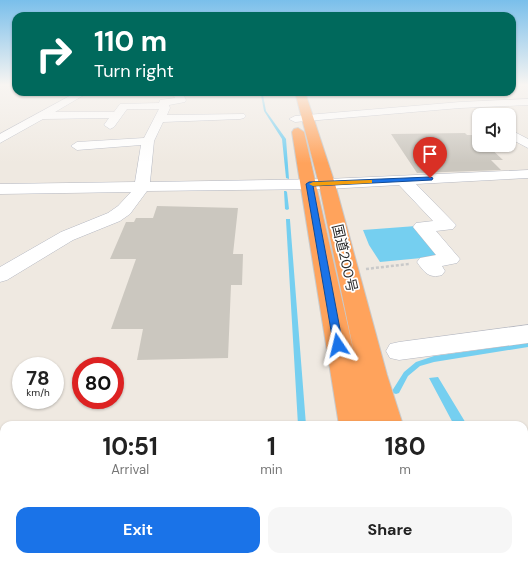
<!DOCTYPE html>
<meta charset="utf-8">
<style>
:root{--surface:#fff;--page:#f6f6f6;--text:#222;--muted:#767676;--accent:#1a73e8}
body{margin:0;font-family:"DM Sans","Noto Sans JP",sans-serif;background:var(--page);color:var(--text);height:100vh;display:flex;flex-direction:column;font-size:15px;white-space:nowrap}
*{box-sizing:border-box;margin:0}
p{font-size:13px;color:var(--muted)}
.icon{flex:none;width:22px;height:22px;fill:none;stroke:currentColor;stroke-width:2;stroke-linecap:round;stroke-linejoin:round}
.map{position:relative;flex:1;overflow:hidden}
.drawer{position:absolute;left:0px;top:421px;width:528px;height:140px;display:flex;flex-direction:column;background:var(--surface);border-radius:12px 12px 0 0;box-shadow:0 1px 3px #0004}
.drawer>*{flex:none}
.guide{position:absolute;left:12px;top:12px;width:504px;height:84px;border-radius:12px;box-shadow:0 1px 3px #0004;background:#00695c;color:#fff;overflow:hidden}
.buttons{position:absolute;left:472px;top:108px;display:grid;gap:8px}
.buttons a{display:grid;place-items:center;width:44px;height:44px;border-radius:8px;background:var(--surface);box-shadow:0 1px 3px #0004;font-size:20px}
.speed{position:absolute;left:12px;top:357px;display:flex;gap:8px;font-size:20px;font-weight:700;text-align:center}
.speed>*{display:grid;place-content:center;width:52px;height:52px;border-radius:50%;background:var(--surface);box-shadow:0 1px 3px #0004;line-height:1}
.speed small{font-size:10px;font-weight:400}
.speed .limit{border:6px solid #d22;background:#fff;color:#111}
.pin{position:absolute;display:grid;place-items:center;width:34px;height:34px;color:#fff;margin:-41px -17px;border-radius:50% 50% 50% 0;rotate:-45deg;box-shadow:0 0 4px #0007}
.pin .icon{rotate:45deg}
.me{position:absolute;width:44px;margin:-22px;rotate:350deg;stroke-linejoin:round;filter:drop-shadow(0 0 3px #0008)}
.turn{display:flex;align-items:center;gap:14px;height:84px;padding:0 16px;font-size:18px}
.turn .icon{width:52px;height:52px;stroke-width:2.5}
.turn b{display:block;font-size:28px;line-height:34px}
.eta{display:flex;justify-content:space-evenly;align-items:center;height:68px;text-align:center}
.eta b{font-size:24px;font-weight:700;line-height:28px}
.primary-button{display:flex;gap:8px;margin-top:auto;padding:8px 16px}
.primary-button a{flex:1;height:46px;border-radius:12px;background:var(--accent);color:#fff;font-size:16px;font-weight:700;line-height:46px;text-align:center}
.primary-button a+a{background:var(--page);color:var(--text)}
.map>svg:first-child{display:block}
</style>
<div class="map">
<svg width="528" height="561" viewBox="0 0 528 561">
<rect width="100%" height="100%" fill="#efe9e1"/>
<path fill="#75cff0" d="M 416,226 L 442,256 L 380,262 L 369,245 L 363,230 Z
M 438,377 L 467,425 L 454,425 L 429,378 Z
M 524,517 L 528,524 L 528,561 L 523,561 L 521,557 L 524,557 Z"/>
<g fill="none" stroke-linecap="round" stroke-linejoin="round">
<path fill="#75cff0" fill-rule="evenodd" d="M 258,92 L 260,92 L 263,95 L 266,111 L 286,139 L 289,179 L 286,178 L 282,139 L 264,111 L 261,95 Z
M 284,191 L 286,191 L 287,192 L 289,209 L 287,210 L 285,209 Z
M 286,219 L 290,219 L 290,220 L 306,425 L 298,425 L 286,220 Z
M 528,343 L 528,347 L 434,362 L 420,366 L 408,376 L 399,393 L 396,394 L 393,393 L 392,391 L 404,372 L 416,362 L 434,356 Z
M 288,557 L 298,557 L 296,561 L 286,561 Z"/>
</g>
<path fill="#cbc7bf" d="M 465,133 L 467,135 L 476,135 L 479,138 L 479,145 L 487,145 L 503,160 L 491,160 L 501,170 L 417,173 L 391,134 Z
M 157,206 L 238,208 L 233,254 L 243,254 L 242,285 L 231,285 L 228,358 L 137,360 L 143,329 L 111,329 L 136,259 L 110,259 L 126,222 L 134,222 L 136,218 L 153,218 Z"/>
<g fill="none" stroke-linecap="round" stroke-linejoin="round">
<defs>
<path id="minor" d="M 77,92 L 89,92 L 55,112 L 114,112 L 120,104 L 159,103 L 160,100 L 175,98 L 172,92 L 182,92 L 186,100 L 185,102 L 169,105 L 170,108 L 167,115 L 244,114 L 246,116 L 244,118 L 240,119 L 163,122 L 154,141 L 150,182 L 327,179 L 528,170 L 528,178 L 416,184 L 456,225 L 453,229 L 436,231 L 460,259 L 457,263 L 442,266 L 445,271 L 442,275 C 429,279 424,272 417,262 L 420,258 L 436,255 L 413,227 L 416,223 L 433,221 L 399,185 L 327,189 L 147,191 L 130,214 L 120,221 L 73,240 L 7,280 L 0,282 L 0,267 L 61,232 L 108,213 L 118,206 L 131,192 L 0,194 L 0,184 L 135,182 L 141,145 L 77,150 L 71,146 L 77,142 L 144,138 L 159,109 L 127,109 L 114,127 L 110,129 L 104,125 L 109,118 L 43,119 L 0,143 L 0,134 Z
M 528,99 L 528,105 L 460,108 L 295,122 L 289,119 L 295,116 L 460,102 Z
M 509,129 L 528,139 L 528,148 L 509,138 Z
M 528,325 L 528,343 L 399,360 L 390,358 L 386,351 L 390,344 L 399,342 Z
M 219,557 L 259,557 L 261,561 L 221,561 Z"/>
<path id="highway" d="M 295,92 L 305,92 L 335,184 L 387,375 L 403,425 L 371,425 L 361,384 L 371,425 L 339,425 L 292,132 L 294,129 L 298,128 L 304,132 L 356,362 L 319,184 Z
M 364,557 L 404,557 L 405,561 L 365,561 Z
M 404,557 L 444,557 L 445,561 L 405,561 Z"/>
</defs>
<use href="#minor" stroke="#b4b7c1" stroke-width="1"/>
<use href="#highway" stroke="#c9c9c9" stroke-width="2"/>
<path stroke="#c9c9c9" stroke-width="2.5" stroke-dasharray="3 2" stroke-linecap="butt" d="M 366,269 L 409,264"/>
<use href="#minor" fill="#fff" fill-rule="evenodd"/>
<use href="#highway" fill="#ffa35c" fill-rule="evenodd"/>
</g>
<linearGradient id="sky" x2="0" y2="1"><stop stop-color="#7abfeb"/><stop offset="0.52" stop-color="#f8f5f2"/><stop offset="1" stop-color="#f8f5f2" stop-opacity="0"/></linearGradient>
<rect width="528" height="163" fill="url(#sky)"/>
<path fill="#1a73e8" stroke="#114b97" d="M 430,177 L 433,178 L 432,180 L 313,186 L 343,345 L 342,348 L 334,348 L 306,184 L 309,182 Z"/>
<path fill="#f59e0b" d="M 370,180 L 372,180 L 372,183 L 313,186 L 309,184 L 313,182 Z"/>
<g text-anchor="middle" dominant-baseline="central" stroke-width="3.5" stroke-linejoin="round" paint-order="stroke">
<g font-size="14" fill="#2e2e2e" stroke="#fff">
<text transform="translate(345 258) rotate(77)">国道200号</text>
</g>
</g>
</svg>
<div class="buttons">
<a><svg class="icon" aria-label="sound" viewBox="0 0 24 24"><path d="M4 9h4l5-4v14l-5-4H4zM17 9q2 3 0 6"/></svg></a>
</div>
<div class="speed"><div>78<small>km/h</small></div><div class="limit">80</div></div>
<div class="pin" style="left:430px;top:178px;background:#d93025"><svg class="icon" aria-label="arrive" viewBox="0 0 24 24"><path d="M6 21V4h12l-3 4 3 4H6"/></svg></div>
<svg class="me" style="left:338px;top:345px" viewBox="-20 -20 40 40"><path d="M0-17L14 15 0 8-14 15z" fill="#1a73e8" stroke="#fff" stroke-width="4"/></svg>
<div class="guide">
<div class="turn"><svg class="icon" aria-label="right" viewBox="0 0 24 24"><path d="M7 20v-9h11M14 6l5 5-5 5"/></svg><div><b>110 m</b>Turn right</div></div>
</div>
<section class="drawer">
<div class="eta">
<div><b>10:51</b><p>Arrival</p></div>
<div><b>1</b><p>min</p></div>
<div><b>180</b><p>m</p></div>
</div>
<div class="primary-button"><a>Exit</a><a>Share</a></div>
</section>
</div>
